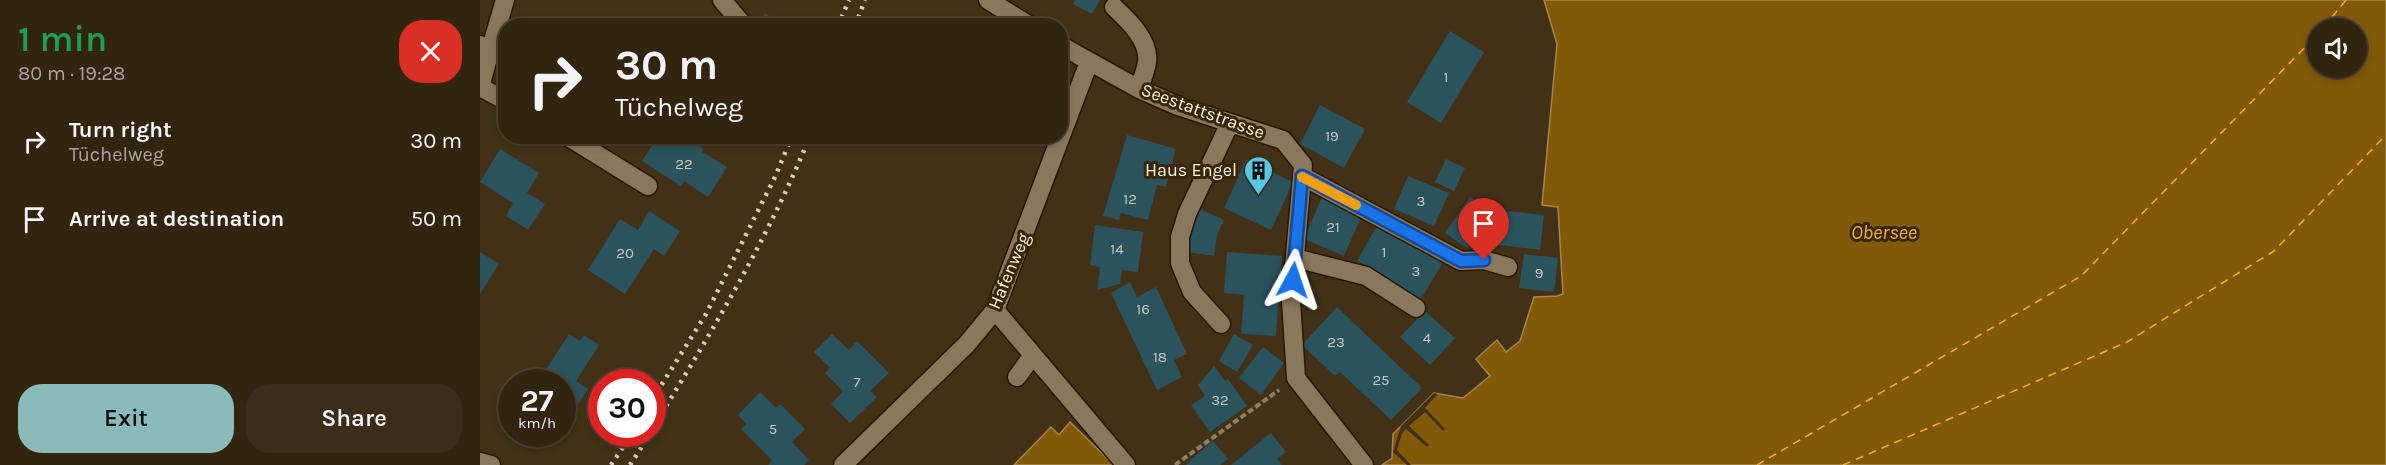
<!DOCTYPE html>
<meta charset="utf-8">
<style>
:root{--surface:#322510;--page:#3a2d19;--text:#f1f3f6;--muted:#a8a59f;--line:#4d4230;--accent:#8bbbb9}
body{margin:0;font-family:Karla,sans-serif;background:var(--page);color:var(--text);height:100vh;display:flex;flex-direction:column;font-size:22px;white-space:nowrap}
*{box-sizing:border-box;margin:0}
p{font-size:20px;color:var(--muted)}
.icon{flex:none;width:33px;height:33px;fill:none;stroke:currentColor;stroke-width:2;stroke-linecap:round;stroke-linejoin:round}
.map{position:relative;flex:1;overflow:hidden}
.panel{display:flex;flex-direction:column;background:var(--surface);width:480px}
.panel>*{flex:none}
.guide{position:absolute;left:18px;top:18px;width:570px;height:126px;border-radius:24px;box-shadow:0 3px 9px #0003,0 0 0 2px var(--line);background:#322510;color:var(--text);overflow:hidden}
.tools{position:absolute;left:1827px;top:18px;display:grid;gap:12px}
.tools a{display:grid;place-items:center;width:60px;height:60px;border-radius:50%;background:var(--surface);box-shadow:0 3px 9px #0003,0 0 0 2px var(--line);font-size:30px}
.speed{position:absolute;left:18px;top:369px;display:flex;gap:12px;font-size:30px;font-weight:700;text-align:center}
.speed>*{display:grid;place-content:center;width:78px;height:78px;border-radius:50%;background:var(--surface);box-shadow:0 3px 9px #0003,0 0 0 2px var(--line);line-height:1}
.speed small{font-size:15px;font-weight:400}
.speed .limit{border:9px solid #d22;background:#fff;color:#111}
.pin{position:absolute;display:grid;place-items:center;width:51px;height:51px;color:#fff;margin:-62px -26px;border-radius:50% 50% 50% 0;rotate:-45deg;box-shadow:0 0 6px #0007}
.pin .icon{rotate:45deg}
.me{position:absolute;width:66px;margin:-33px;rotate:5deg;stroke-linejoin:round;filter:drop-shadow(0 0 4px #0008)}
.turn{display:flex;align-items:center;gap:21px;height:126px;padding:0 18px;font-size:27px}
.turn .icon{width:78px;height:78px;stroke-width:2.5}
.turn b{display:block;font-size:42px;line-height:51px}
.round{display:grid;place-items:center;flex:none;width:63px;height:63px;border-radius:24px;background:var(--page)}
.summary{display:flex;align-items:center;justify-content:space-between;height:102px;padding:0 18px}
h1{font-size:36px;font-weight:600;line-height:45px;color:#1e9e55}
.primary-button{display:flex;gap:12px;margin-top:auto;padding:12px 18px}
.primary-button a{flex:1;height:69px;border-radius:24px;background:var(--accent);color:#111;font-size:24px;font-weight:600;line-height:69px;text-align:center}
.primary-button a+a{background:var(--page);color:var(--text)}
ul{padding:0;list-style:none}
li{display:flex;align-items:center;gap:18px;height:78px;padding:0 18px}
li div{flex:1}
li b{display:block;font-size:22px}
li em{font-style:normal}
main{display:flex;flex:1;min-height:0}
.map>svg:first-child{display:block}
</style>
<main>
<section class="panel">
<div class="summary"><div><h1>1 min</h1><p>80 m · 19:28</p></div><a class="round" style="background:#d93025;color:#fff"><svg class="icon" aria-label="close" viewBox="0 0 24 24"><path d="M6 6l12 12M18 6L6 18"/></svg></a></div>
<ul>
<li><svg class="icon" aria-label="right" viewBox="0 0 24 24"><path d="M7 20v-9h11M14 6l5 5-5 5"/></svg><div><b>Turn right</b><p>Tüchelweg</p></div><em>30 m</em></li>
<li><svg class="icon" aria-label="arrive" viewBox="0 0 24 24"><path d="M6 21V4h12l-3 4 3 4H6"/></svg><div><b>Arrive at destination</b></div><em>50 m</em></li>
</ul>
<div class="primary-button"><a>Exit</a><a>Share</a></div>
</section>
<div class="map">
<svg width="1906" height="465" viewBox="0 0 1906 465">
<rect width="100%" height="100%" fill="#423116"/>
<path fill="#825909" stroke="#a6864a" stroke-width="1.5" fill-rule="evenodd" d="M 1064,0 L 1906,0 L 1906,465 L 902,465 L 912,458 L 913,434 L 954,393 L 983,398 L 1010,376 L 996,359 L 1017,340 L 1026,352 L 1040,341 L 1054,297 L 1077,296 L 1083,294 L 1078,207 L 1062,205 L 1077,44 ZM 1838,28 L 1876,28 L 1876,68 L 1838,68 Z
M 590,422 L 634,465 L 534,465 L 571,427 L 579,435 Z"/>
<path fill="#423116" d="M 954,393 L 958,394 L 945,408 L 965,429 L 963,431 L 945,412 L 929,426 L 949,445 L 947,447 L 926,429 L 922,433 L 917,450 L 931,465 L 927,465 L 913,452 L 921,426 Z"/>
<g fill="none" stroke-linecap="round" stroke-linejoin="round">
<path stroke="#f6af2e" stroke-width="1.5" stroke-dasharray="8 6" stroke-linecap="butt" d="M 1843,28 L 1866,0
M 1277,465 L 1601,276 L 1838,34
M 1363,465 L 1647,342 L 1794,251 L 1906,135"/>
</g>
<path fill="#2b535d" d="M 595,0 L 620,0 L 612,14 L 593,4 Z
M 285,13 L 301,26 L 281,26 Z
M 970,31 L 1004,52 L 961,123 L 927,102 Z
M 840,105 L 885,129 L 864,168 L 820,144 Z
M 647,135 L 696,149 L 686,187 L 677,185 L 668,220 L 641,213 L 639,220 L 623,216 Z
M 178,136 L 205,136 L 224,149 L 222,152 L 247,167 L 228,197 L 204,181 L 201,186 L 162,161 Z
M 20,149 L 59,173 L 47,193 L 65,204 L 48,230 L 26,216 L 33,203 L 0,182 Z
M 966,159 L 985,168 L 974,191 L 955,182 Z
M 766,160 L 813,182 L 791,230 L 744,208 Z
M 928,176 L 969,193 L 954,226 L 914,209 Z
M 842,197 L 882,215 L 864,256 L 824,239 Z
M 990,197 L 1005,207 L 1003,225 L 987,248 L 965,233 Z
M 718,208 L 744,220 L 737,235 L 734,256 L 707,252 L 711,223 Z
M 1007,209 L 1064,215 L 1060,250 L 1002,243 Z
M 169,211 L 200,231 L 184,256 L 174,249 L 145,294 L 108,270 L 140,219 L 158,230 Z
M 898,224 L 963,262 L 941,299 L 877,261 Z
M 615,225 L 663,232 L 658,272 L 642,270 L 640,284 L 617,290 L 620,267 L 610,265 Z
M 0,252 L 19,264 L 0,294 Z
M 747,252 L 802,256 L 796,336 L 761,334 L 764,295 L 744,293 Z
M 1044,254 L 1078,258 L 1074,292 L 1039,288 Z
M 650,282 L 657,297 L 676,287 L 707,354 L 694,360 L 702,377 L 677,390 L 631,293 Z
M 857,307 L 942,388 L 911,420 L 860,372 L 855,376 L 822,345 Z
M 945,311 L 975,338 L 950,365 L 920,337 Z
M 89,334 L 100,341 L 104,335 L 119,345 L 96,381 L 108,389 L 95,409 L 82,401 L 82,382 L 58,382 Z
M 352,334 L 369,350 L 377,341 L 409,373 L 390,391 L 397,397 L 370,423 L 351,404 L 363,391 L 345,373 L 350,368 L 334,352 Z
M 754,334 L 773,345 L 757,372 L 739,361 Z
M 783,347 L 804,363 L 781,395 L 759,378 Z
M 734,366 L 745,381 L 748,379 L 767,406 L 730,432 L 711,405 L 725,396 L 718,385 Z
M 280,392 L 296,408 L 300,404 L 325,429 L 312,442 L 329,460 L 324,465 L 288,465 L 292,460 L 261,429 L 266,424 L 258,415 Z
M 791,433 L 806,452 L 797,459 L 802,465 L 751,465 Z
M 733,441 L 748,459 L 740,465 L 707,465 L 706,464 Z"/>
<g fill="none" stroke-linecap="round" stroke-linejoin="round">
<defs>
<path id="minor" d="M 242,0 L 264,26
M 508,0 L 550,26
M 634,7 C 648,20 670,41 667,62 C 666,71 661,81 659,89
M 0,45 L 10,51 L 0,87
M 580,45 L 659,89 L 698,106 L 803,140 L 823,165 L 811,301 L 816,378 L 884,465
M 10,51 L 25,0
M 0,87 L 26,101
M 87,136 L 168,186
M 822,176 L 981,261 L 1004,260 L 1028,267
M 815,258 L 886,276 L 936,308
M 515,310 L 646,465
M 741,324 L 712,292 L 700,263 L 700,237 L 707,214 L 750,123
M 537,377 L 553,355
M 0,462 L 11,465
M 363,465 L 487,344 L 515,310 L 609,62"/>
</defs>
<use href="#minor" stroke="#281800" stroke-width="21"/>
<path stroke="#8d7e67" stroke-width="4" stroke-dasharray="6 3" stroke-linecap="butt" d="M 695,465 L 799,390"/>
<use href="#minor" stroke="#8b775b" stroke-width="18"/>
<path stroke="#d9cdbb" stroke-width="4.5" stroke-dasharray="3 6" stroke-linecap="butt" d="M 358,26 L 369,0
M 375,26 L 385,0
M 172,400 L 226,314 L 295,177 L 312,136
M 172,429 C 230,335 288,239 330,136
M 131,465 L 152,434
M 150,465 L 170,434"/>
</g>
<g fill="none" stroke-linecap="round" stroke-linejoin="round">
<defs>
<path id="route" d="M 813,280 L 822,176 L 981,261 L 1004,260"/>
</defs>
<use href="#route" stroke="#114b97" stroke-width="15"/>
<use href="#route" stroke="#1a73e8" stroke-width="10"/>
<path stroke="#f59e0b" stroke-width="10" d="M 822,177 L 876,205"/>
</g>
<defs>
<symbol id="building-pin" viewBox="-11 -11 22 30"><path d="M0 17L-7.5 6A9.5 9.5 0 1 1 7.5 6Z" fill="#58c8e4" stroke="#38270b"/><path d="M-4-6H4V6H1V3H-1V6H-4ZM-2.5-4.3h1.7v1.8h-1.7ZM.8-4.3h1.7v1.8H.8ZM-2.5-1h1.7V.8h-1.7ZM.8-1h1.7V.8H.8Z" fill="#111"/></symbol>
</defs>
<g fill-rule="evenodd">
<use href="#building-pin" x="762" y="154" width="33" height="45"/>
</g>
<g text-anchor="middle" dominant-baseline="central" stroke-width="6" stroke-linejoin="round" paint-order="stroke">
<g font-size="15" fill="#c7c9bf">
<text x="966" y="77">1</text>
<text x="852" y="136">19</text>
<text x="204" y="164">22</text>
<text x="650" y="199">12</text>
<text x="941" y="201">3</text>
<text x="853" y="227">21</text>
<text x="637" y="249">14</text>
<text x="904" y="252">1</text>
<text x="145" y="253">20</text>
<text x="936" y="271">3</text>
<text x="1059" y="273">9</text>
<text x="663" y="309">16</text>
<text x="947" y="338">4</text>
<text x="856" y="342">23</text>
<text x="680" y="357">18</text>
<text x="901" y="380">25</text>
<text x="377" y="382">7</text>
<text x="740" y="400">32</text>
<text x="293" y="429">5</text>
</g>
<g font-size="18" fill="#fbf0e0" stroke="#38270b">
<text transform="translate(723 111) rotate(20)">Seestattstrasse</text>
<text transform="translate(529 271) rotate(-67)">Hafenweg</text>
</g>
<g font-size="18" fill="#fbf0e0" stroke="#38270b" text-anchor="end">
<text x="757" y="170">Haus Engel</text>
</g>
<g font-size="20" font-style="italic" fill="#f6af2e" stroke="#38270b">
<text x="1404" y="232">Obersee</text>
</g>
</g>
</svg>
<div class="tools">
<a><svg class="icon" aria-label="sound" viewBox="0 0 24 24"><path d="M4 9h4l5-4v14l-5-4H4zM17 9q2 3 0 6"/></svg></a>
</div>
<div class="speed"><div>27<small>km/h</small></div><div class="limit">30</div></div>
<div class="pin" style="left:1004px;top:260px;background:#d93025"><svg class="icon" aria-label="arrive" viewBox="0 0 24 24"><path d="M6 21V4h12l-3 4 3 4H6"/></svg></div>
<svg class="me" style="left:813px;top:280px" viewBox="-20 -20 40 40"><path d="M0-17L14 15 0 8-14 15z" fill="#1a73e8" stroke="#fff" stroke-width="4"/></svg>
<div class="guide">
<div class="turn"><svg class="icon" aria-label="right" viewBox="0 0 24 24"><path d="M7 20v-9h11M14 6l5 5-5 5"/></svg><div><b>30 m</b>Tüchelweg</div></div>
</div>
</div>
</main>
